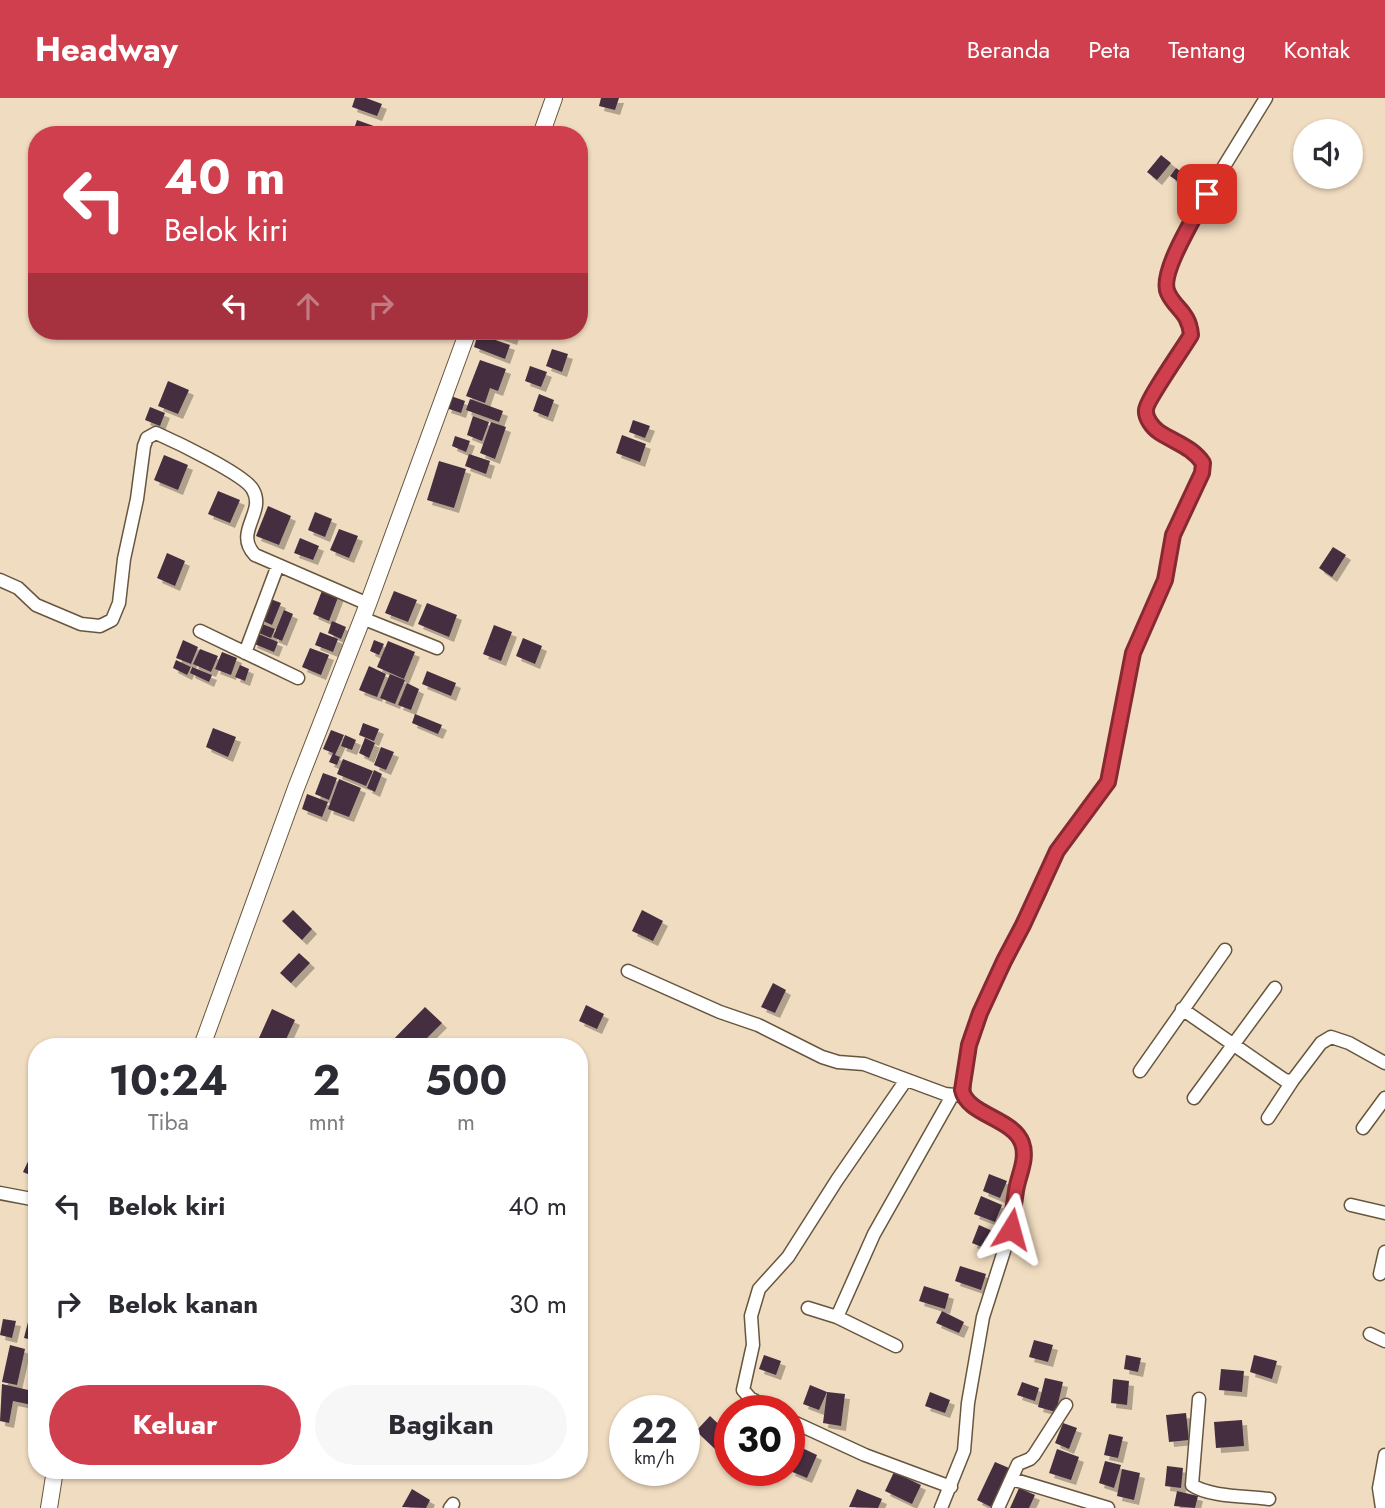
<!DOCTYPE html>
<html lang="id">
<style>
:root{--surface:#fff;--page:#f7f7f7;--text:#2b2b33;--muted:#7c7c81;--accent:#cf3f4e}
body{margin:0;font-family:Jost,sans-serif;background:var(--page);color:var(--text);height:100vh;display:flex;flex-direction:column;font-size:26px;white-space:nowrap}
*{box-sizing:border-box;margin:0}
p{font-size:23px;color:var(--muted)}
.icon{flex:none;width:38px;height:38px;fill:none;stroke:currentColor;stroke-width:2;stroke-linecap:round;stroke-linejoin:round}
.map{position:relative;flex:1;overflow:hidden}
.drawer{position:absolute;left:28px;top:940px;width:560px;height:441px;display:flex;flex-direction:column;background:var(--surface);border-radius:28px;box-shadow:0 2px 5px #0004}
.drawer>*{flex:none}
.guide{position:absolute;left:28px;top:28px;width:560px;height:214px;border-radius:28px;box-shadow:0 2px 5px #0004;background:#cf3f4e;color:#fff;overflow:hidden}
.tools{position:absolute;left:1293px;top:21px;display:grid;gap:14px}
.tools a{display:grid;place-items:center;width:70px;height:70px;border-radius:50%;background:var(--surface);box-shadow:0 2px 5px #0004;font-size:35px}
.speed{position:absolute;left:609px;top:1297px;display:flex;gap:14px;font-size:35px;font-weight:700;text-align:center}
.speed>*{display:grid;place-content:center;width:91px;height:91px;border-radius:50%;background:var(--surface);box-shadow:0 2px 5px #0004;line-height:1}
.speed small{font-size:18px;font-weight:400}
.speed .limit{border:10px solid #d22;background:#fff;color:#111}
.pin{position:absolute;display:grid;place-items:center;width:60px;height:60px;color:#fff;margin:-30px;border-radius:14px;box-shadow:0 4px 10px #0006}
.me{position:absolute;width:77px;margin:-38px;rotate:8deg;stroke-linejoin:round;filter:drop-shadow(0 0 5px #0008)}
.turn{display:flex;align-items:center;gap:24px;height:147px;padding:0 21px;font-size:32px}
.turn .icon{width:91px;height:91px;stroke-width:2.5}
.turn b{display:block;font-size:49px;line-height:60px}
.lanes{display:flex;align-items:center;height:66px;padding:0 21px;background:#0003;justify-content:center;gap:35px;direction:ltr}
.lanes .off{opacity:.35}
.eta{display:flex;justify-content:space-evenly;align-items:center;height:119px;text-align:center}
.eta b{font-size:42px;font-weight:700;line-height:49px}
.primary-button{display:flex;gap:14px;margin-top:auto;padding:14px 21px}
.primary-button a{flex:1;height:80px;border-radius:42px;background:var(--accent);color:#fff;font-size:28px;font-weight:700;line-height:80px;text-align:center}
.primary-button a+a{background:var(--page);color:var(--text)}
ul{padding:0;list-style:none}
li{display:flex;align-items:center;gap:21px;height:98px;padding:0 21px}
li div{flex:1}
li b{display:block;font-size:26px}
li em{font-style:normal}
header{display:flex;align-items:center;gap:42px;box-sizing:border-box;height:98px;padding:0 35px;background:var(--accent);color:#fff}
header strong{font-size:33px}
nav{display:flex;gap:38px;margin-inline-start:auto;font-size:24px}
.map>svg:first-child{display:block}
</style>
<header>
<strong>Headway</strong>
<nav><a>Beranda</a><a>Peta</a><a>Tentang</a><a>Kontak</a></nav>
</header>
<div class="map">
<svg width="1385" height="1410" viewBox="0 0 1385 1410">
<defs>
<filter id="shadow"><feDropShadow dx="5" dy="5" stdDeviation="0" flood-color="#0004"/></filter>
</defs>
<rect width="100%" height="100%" fill="#f0dcc0"/>
<path fill="#442e40" filter="url(#shadow)" d="M 355,0 L 366,0 L 382,6 L 377,18 L 352,9 Z
M 601,0 L 619,0 L 615,12 L 599,8 Z
M 357,22 L 382,31 L 380,37 L 352,37 Z
M 1161,57 L 1171,65 L 1157,82 L 1147,74 Z
M 1176,70 L 1189,80 L 1183,87 L 1170,78 Z
M 486,233 L 515,233 L 512,242 Z
M 478,236 L 510,247 L 505,261 L 474,249 Z
M 552,251 L 568,256 L 562,274 L 546,268 Z
M 480,262 L 506,271 L 498,293 L 490,290 L 485,305 L 466,298 Z
M 530,268 L 547,274 L 541,289 L 525,283 Z
M 168,283 L 189,292 L 178,316 L 158,308 Z
M 539,296 L 554,302 L 548,319 L 533,313 Z
M 451,298 L 465,303 L 461,315 L 446,310 Z
M 470,301 L 503,313 L 499,324 L 466,312 Z
M 150,309 L 165,315 L 160,328 L 145,322 Z
M 473,318 L 489,324 L 482,343 L 467,337 Z
M 633,322 L 650,328 L 645,340 L 629,334 Z
M 491,324 L 506,329 L 495,361 L 480,355 Z
M 622,337 L 646,346 L 640,364 L 616,355 Z
M 455,338 L 470,343 L 466,354 L 452,348 Z
M 469,356 L 490,363 L 486,376 L 465,368 Z
M 164,357 L 188,367 L 178,392 L 154,382 Z
M 439,363 L 466,371 L 454,410 L 427,402 Z
M 218,393 L 240,402 L 230,425 L 208,416 Z
M 268,408 L 291,418 L 279,447 L 256,438 Z
M 315,414 L 332,421 L 325,439 L 308,432 Z
M 339,431 L 358,438 L 349,460 L 330,452 Z
M 300,440 L 319,448 L 313,462 L 294,455 Z
M 1333,449 L 1346,457 L 1332,479 L 1319,470 Z
M 167,455 L 185,463 L 175,488 L 157,480 Z
M 323,490 L 339,497 L 329,523 L 313,516 Z
M 394,493 L 417,502 L 408,524 L 385,515 Z
M 268,500 L 281,505 L 272,527 L 259,521 Z
M 427,505 L 457,517 L 449,539 L 418,526 Z
M 284,512 L 293,516 L 282,543 L 273,539 Z
M 332,523 L 346,529 L 341,541 L 328,535 Z
M 258,524 L 275,531 L 271,540 L 254,533 Z
M 494,527 L 512,534 L 501,563 L 483,556 Z
M 320,534 L 338,541 L 333,554 L 315,547 Z
M 256,535 L 278,544 L 274,554 L 252,545 Z
M 523,540 L 542,548 L 535,566 L 516,558 Z
M 183,542 L 198,549 L 191,566 L 176,560 Z
M 374,542 L 384,546 L 379,557 L 370,553 Z
M 388,543 L 415,554 L 404,581 L 377,569 Z
M 310,550 L 329,557 L 321,577 L 302,569 Z
M 200,551 L 218,558 L 211,574 L 193,566 Z
M 222,554 L 237,560 L 231,577 L 215,571 Z
M 176,562 L 191,569 L 187,577 L 173,570 Z
M 240,567 L 249,571 L 245,583 L 235,579 Z
M 369,568 L 386,576 L 377,599 L 359,592 Z
M 192,569 L 212,577 L 209,584 L 190,575 Z
M 427,573 L 456,585 L 451,598 L 422,586 Z
M 390,576 L 405,582 L 395,606 L 380,600 Z
M 407,585 L 419,591 L 411,612 L 398,607 Z
M 415,616 L 442,627 L 438,636 L 412,625 Z
M 363,625 L 379,631 L 374,643 L 359,637 Z
M 213,630 L 236,639 L 228,659 L 206,649 Z
M 331,632 L 344,637 L 335,657 L 340,659 L 337,667 L 329,664 L 333,655 L 323,651 Z
M 345,637 L 356,642 L 352,652 L 341,648 Z
M 365,640 L 375,645 L 369,660 L 359,655 Z
M 381,649 L 394,654 L 386,672 L 374,667 Z
M 343,661 L 373,673 L 366,688 L 337,676 Z
M 374,672 L 382,676 L 375,694 L 367,690 Z
M 323,675 L 337,680 L 329,702 L 315,696 Z
M 339,681 L 361,690 L 349,719 L 328,711 Z
M 307,696 L 328,704 L 322,719 L 302,711 Z
M 293,812 L 312,831 L 302,842 L 282,823 Z
M 642,812 L 663,823 L 653,843 L 632,833 Z
M 299,855 L 310,865 L 291,885 L 280,875 Z
M 773,885 L 786,892 L 775,915 L 761,909 Z
M 586,907 L 604,916 L 597,931 L 579,923 Z
M 425,909 L 442,925 L 419,948 L 387,948 Z
M 272,911 L 295,922 L 283,948 L 259,940 Z
M 32,1055 L 37,1057 L 37,1080 L 23,1074 Z
M 989,1076 L 1007,1083 L 1000,1100 L 983,1093 Z
M 981,1098 L 1002,1107 L 995,1124 L 974,1116 Z
M 979,1127 L 995,1134 L 989,1152 L 972,1145 Z
M 960,1168 L 986,1176 L 981,1192 L 955,1183 Z
M 924,1188 L 949,1196 L 945,1211 L 919,1203 Z
M 31,1212 L 37,1214 L 37,1243 L 24,1240 Z
M 942,1213 L 964,1224 L 959,1235 L 936,1225 Z
M 3,1221 L 16,1223 L 12,1240 L 0,1237 Z
M 1034,1242 L 1053,1247 L 1048,1264 L 1029,1259 Z
M 10,1247 L 25,1251 L 17,1287 L 2,1284 Z
M 764,1257 L 781,1263 L 776,1277 L 759,1271 Z
M 1126,1257 L 1141,1260 L 1138,1274 L 1124,1271 Z
M 1254,1257 L 1277,1263 L 1272,1281 L 1250,1274 Z
M 1221,1271 L 1244,1273 L 1242,1294 L 1219,1292 Z
M 1045,1280 L 1063,1284 L 1056,1314 L 1038,1309 Z
M 1113,1281 L 1129,1283 L 1127,1307 L 1111,1305 Z
M 1022,1284 L 1039,1290 L 1035,1303 L 1017,1297 Z
M 2,1286 L 37,1294 L 37,1308 L 13,1303 L 9,1325 L 0,1323 Z
M 810,1287 L 827,1294 L 819,1312 L 803,1306 Z
M 827,1294 L 845,1296 L 841,1328 L 823,1325 Z
M 930,1294 L 950,1302 L 945,1315 L 925,1308 Z
M 32,1309 L 37,1310 L 37,1331 L 28,1329 Z
M 1186,1315 L 1189,1342 L 1169,1344 L 1166,1317 Z
M 710,1318 L 730,1337 L 730,1365 L 696,1333 Z
M 1242,1322 L 1244,1348 L 1216,1350 L 1214,1324 Z
M 1063,1325 L 1077,1330 L 1069,1351 L 1055,1345 Z
M 1109,1336 L 1123,1339 L 1118,1360 L 1104,1357 Z
M 800,1349 L 817,1357 L 807,1380 L 790,1373 Z
M 1057,1351 L 1079,1359 L 1071,1382 L 1049,1375 Z
M 1105,1363 L 1121,1367 L 1114,1390 L 1099,1385 Z
M 995,1364 L 1009,1370 L 991,1409 L 977,1402 Z
M 1167,1368 L 1183,1370 L 1181,1390 L 1165,1388 Z
M 1122,1371 L 1140,1375 L 1134,1402 L 1117,1398 Z
M 747,1372 L 769,1372 L 760,1383 Z
M 894,1374 L 921,1387 L 912,1406 L 885,1393 Z
M 1019,1390 L 1035,1397 L 1029,1410 L 1010,1410 Z
M 412,1391 L 430,1402 L 426,1410 L 402,1409 Z
M 857,1391 L 882,1401 L 878,1410 L 849,1409 Z
M 1177,1393 L 1198,1398 L 1195,1410 L 1174,1408 Z"/>
<g fill="none" stroke-linecap="round" stroke-linejoin="round">
<defs>
<path id="minor" d="M 0,482 L 18,490 L 36,507 L 81,526 L 100,528 L 112,522 L 119,505 L 124,461 L 137,401 L 144,348 L 147,340 L 156,335 C 174,343 246,377 253,392 C 266,415 233,434 255,457 L 368,506
M 362,520 L 437,550
M 200,533 L 298,580
M 245,555 L 278,467
M 628,873 L 720,914 L 758,927 L 822,959 L 838,964 L 864,966 L 945,996 L 964,998
M 1182,911 L 1286,983 L 1293,982 L 1321,945 L 1331,939 L 1349,945 L 1385,965
M 1140,973 L 1225,852
M 1194,1000 L 1275,890
M 1268,1020 L 1293,982
M 1363,1030 L 1385,1000
M 0,1095 L 37,1102
M 1351,1107 L 1385,1115
M 1380,1176 L 1385,1154
M 808,1210 L 837,1219 L 896,1248
M 837,1219 L 874,1136 L 952,998
M 1370,1236 L 1385,1243
M 1199,1301 L 1192,1387 C 1209,1399 1248,1398 1269,1401
M 771,1312 L 750,1300 L 743,1292 L 753,1247 L 751,1218 L 759,1191 L 788,1159 L 837,1082 L 906,982
M 789,1322 L 865,1357 L 951,1389
M 1012,1381 L 1108,1410
M 450,1410 L 453,1406
M 941,1410 L 964,1353 L 968,1305 L 983,1219 L 1011,1131 L 1016,1092 L 1024,1058 L 1022,1043 L 1013,1033 L 970,1005 L 964,998 L 964,977 L 969,947 L 980,914 L 1038,798 L 1057,753 L 1108,684 L 1133,556 L 1165,482 L 1173,437 L 1202,375 L 1203,365 C 1192,349 1176,345 1160,334 C 1153,330 1145,320 1146,312 C 1146,303 1184,249 1191,237 L 1190,226 L 1183,213 L 1167,195 L 1166,184 L 1170,168 L 1207,96 L 1266,0
M 998,1410 L 1018,1366 L 1030,1361 L 1034,1357 L 1066,1307
M 1382,1410 L 1379,1390 L 1385,1357"/>
<path id="tertiary" d="M 541,37 L 554,0
M 202,948 L 296,690 L 368,506 L 468,233
M 49,1410 L 55,1372"/>
</defs>
<use href="#minor" stroke="#67563e" stroke-width="15"/>
<use href="#tertiary" stroke="#67563e" stroke-width="18"/>
<use href="#minor" stroke="#fff" stroke-width="12"/>
<use href="#tertiary" stroke="#fff" stroke-width="16"/>
</g>
<g fill="none" stroke-linecap="round" stroke-linejoin="round">
<defs>
<path id="route" d="M 1011,1131 C 1012,1119 1014,1106 1016,1093 C 1018,1078 1028,1061 1022,1045 C 1013,1020 967,1017 962,992 L 969,947 L 980,915 L 1004,863 L 1023,827 L 1057,753 L 1108,684 L 1133,555 L 1165,482 L 1173,437 L 1202,375 L 1203,365 C 1192,349 1176,345 1159,334 C 1153,330 1145,320 1146,312 C 1146,303 1184,249 1191,237 C 1189,214 1176,212 1168,195 C 1158,176 1197,115 1207,96"/>
</defs>
<use href="#route" stroke="#872933" stroke-width="18"/>
<use href="#route" stroke="#cf3f4e" stroke-width="12"/>
</g>
</svg>
<div class="tools">
<a><svg class="icon" aria-label="sound" viewBox="0 0 24 24"><path d="M4 9h4l5-4v14l-5-4H4zM17 9q2 3 0 6"/></svg></a>
</div>
<div class="speed"><div>22<small>km/h</small></div><div class="limit">30</div></div>
<div class="pin" style="left:1207px;top:96px;background:#d93025"><svg class="icon" aria-label="arrive" viewBox="0 0 24 24"><path d="M6 21V4h12l-3 4 3 4H6"/></svg></div>
<svg class="me" style="left:1011px;top:1131px" viewBox="-20 -20 40 40"><path d="M0-17L14 15 0 8-14 15z" fill="#cf3f4e" stroke="#fff" stroke-width="4"/></svg>
<div class="guide">
<div class="turn"><svg class="icon" aria-label="left" viewBox="0 0 24 24"><path d="M17 20v-9H6M10 6l-5 5 5 5"/></svg><div><b>40 m</b>Belok kiri</div></div>
<div class="lanes"><svg class="icon" aria-label="left" viewBox="0 0 24 24"><path d="M17 20v-9H6M10 6l-5 5 5 5"/></svg><svg class="icon off" aria-label="ahead" viewBox="0 0 24 24"><path d="M12 20V5M6 11l6-6 6 6"/></svg><svg class="icon off" aria-label="right" viewBox="0 0 24 24"><path d="M7 20v-9h11M14 6l5 5-5 5"/></svg></div>
</div>
<section class="drawer">
<div class="eta">
<div><b>10:24</b><p>Tiba</p></div>
<div><b>2</b><p>mnt</p></div>
<div><b>500</b><p>m</p></div>
</div>
<ul>
<li><svg class="icon" aria-label="left" viewBox="0 0 24 24"><path d="M17 20v-9H6M10 6l-5 5 5 5"/></svg><div><b>Belok kiri</b></div><em>40 m</em></li>
<li><svg class="icon" aria-label="right" viewBox="0 0 24 24"><path d="M7 20v-9h11M14 6l5 5-5 5"/></svg><div><b>Belok kanan</b></div><em>30 m</em></li>
</ul>
<div class="primary-button"><a>Keluar</a><a>Bagikan</a></div>
</section>
</div>
